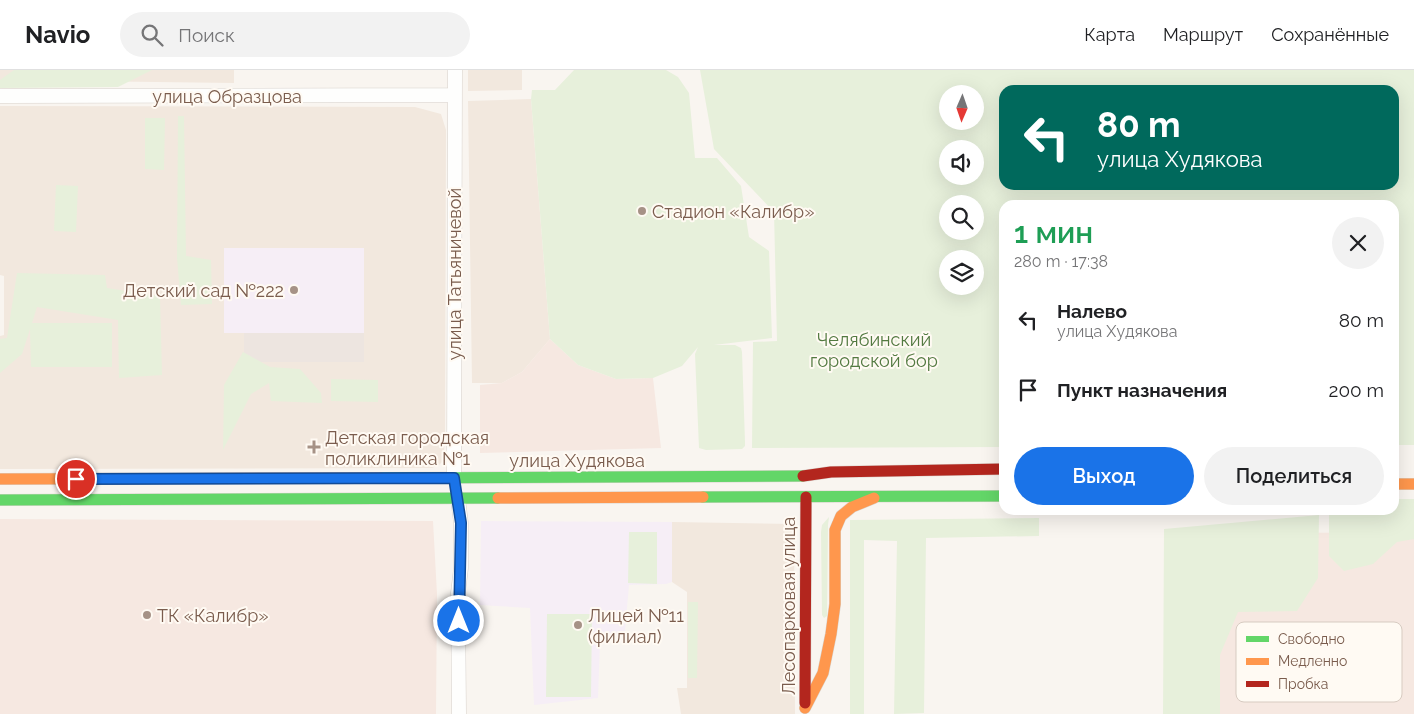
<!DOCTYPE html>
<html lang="ru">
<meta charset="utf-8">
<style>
:root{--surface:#fff;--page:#f2f2f2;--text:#202124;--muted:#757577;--line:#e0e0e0;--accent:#1a73e8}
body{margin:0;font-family:Raleway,sans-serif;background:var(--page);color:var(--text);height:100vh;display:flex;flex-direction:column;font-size:19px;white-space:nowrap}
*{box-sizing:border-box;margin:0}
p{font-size:16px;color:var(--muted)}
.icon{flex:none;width:28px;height:28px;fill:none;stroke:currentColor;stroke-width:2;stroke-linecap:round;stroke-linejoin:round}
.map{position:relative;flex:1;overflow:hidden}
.details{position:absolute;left:999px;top:130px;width:400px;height:315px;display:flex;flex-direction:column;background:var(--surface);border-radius:15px;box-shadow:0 5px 20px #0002}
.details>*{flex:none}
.hud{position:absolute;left:999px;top:15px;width:400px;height:105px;border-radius:15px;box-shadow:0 5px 20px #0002;background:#00695c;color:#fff;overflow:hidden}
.needle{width:32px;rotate:182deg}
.controls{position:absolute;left:939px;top:15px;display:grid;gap:10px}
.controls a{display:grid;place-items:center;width:45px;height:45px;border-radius:50%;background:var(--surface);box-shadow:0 5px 20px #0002;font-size:25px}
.pin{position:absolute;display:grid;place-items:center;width:42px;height:42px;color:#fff;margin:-21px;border:2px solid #fff;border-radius:50%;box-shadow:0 1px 5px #0007}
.me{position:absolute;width:55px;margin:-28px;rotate:0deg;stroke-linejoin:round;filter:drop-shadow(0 0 4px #0008)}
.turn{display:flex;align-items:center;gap:18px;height:105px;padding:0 15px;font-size:22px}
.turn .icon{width:65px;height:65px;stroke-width:2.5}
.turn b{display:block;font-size:35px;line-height:42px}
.round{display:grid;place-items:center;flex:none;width:52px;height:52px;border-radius:26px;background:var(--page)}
.head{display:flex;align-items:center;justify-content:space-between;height:85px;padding:0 15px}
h1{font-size:30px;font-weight:600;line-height:38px;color:#1e9e55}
.button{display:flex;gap:10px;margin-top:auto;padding:10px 15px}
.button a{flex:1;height:58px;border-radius:30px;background:var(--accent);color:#fff;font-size:20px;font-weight:600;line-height:58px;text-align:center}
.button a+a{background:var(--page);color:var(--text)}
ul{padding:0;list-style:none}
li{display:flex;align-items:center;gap:15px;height:70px;padding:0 15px}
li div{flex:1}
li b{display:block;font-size:19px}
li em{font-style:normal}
header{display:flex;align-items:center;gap:30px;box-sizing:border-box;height:70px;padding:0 25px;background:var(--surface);border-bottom:1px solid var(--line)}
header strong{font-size:24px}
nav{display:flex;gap:28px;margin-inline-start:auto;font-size:18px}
.search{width:350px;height:45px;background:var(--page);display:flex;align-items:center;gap:12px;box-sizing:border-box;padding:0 18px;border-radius:28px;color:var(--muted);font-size:19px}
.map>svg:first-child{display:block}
</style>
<header>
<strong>Navio</strong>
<div class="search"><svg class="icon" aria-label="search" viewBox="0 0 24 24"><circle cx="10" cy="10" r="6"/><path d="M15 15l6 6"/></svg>Поиск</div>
<nav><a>Карта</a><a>Маршрут</a><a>Сохранённые</a></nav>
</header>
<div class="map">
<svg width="1414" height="644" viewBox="0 0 1414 644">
<rect width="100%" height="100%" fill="#f9f5f0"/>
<path fill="#f2e8de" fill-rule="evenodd" d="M 0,0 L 234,0 L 234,13 L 0,10 Z
M 468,0 L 522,0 L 522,20 L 468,21 Z
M 531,29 L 550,269 L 522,302 L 502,313 L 472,313 L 468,31 Z
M 0,36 L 415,37 L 441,44 L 446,60 L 445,371 L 443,391 L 439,395 L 432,398 L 0,399 L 0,266 L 4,265 L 4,206 L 0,205 ZM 224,178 L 364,178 L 364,292 L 244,291 L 244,263 L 224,263 Z
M 672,452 L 794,454 L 795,644 L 681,644 L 677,618 L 687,618 L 687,522 L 672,512 Z"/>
<path fill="#f6e8e1" d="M 550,269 L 578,295 L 616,309 L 653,308 L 661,378 L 480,383 L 480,315 L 502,313 L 522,302 Z
M 0,449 L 433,451 L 437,524 L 436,644 L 0,644 Z
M 1172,462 L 1414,463 L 1414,644 L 1171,644 Z"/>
<path fill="#ede5e0" d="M 244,263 L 364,263 L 364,292 L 244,292 Z"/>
<path fill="#f6eef6" d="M 224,178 L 364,178 L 364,263 L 224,263 Z
M 481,451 L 672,452 L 672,512 L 666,514 L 629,515 L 624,572 L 600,572 L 598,628 L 534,635 L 530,538 L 480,535 Z"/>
<path fill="#e7f0db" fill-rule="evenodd" d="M 14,0 L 152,0 L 118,17 L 0,18 L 0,10 Z
M 574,0 L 666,0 L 678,7 L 689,23 L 695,88 L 717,88 L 741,116 L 749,167 L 769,181 L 772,268 L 714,275 L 735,275 L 741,278 L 742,282 L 745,372 L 745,376 L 742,379 L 706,380 L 699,378 L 695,284 L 698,277 L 682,296 L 653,308 L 616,309 L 578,295 L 550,269 L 531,29 L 532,20 L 555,20 Z
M 700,0 L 1414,0 L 1414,375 L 1394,375 L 1394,135 L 1004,135 L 1004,377 L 752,378 L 753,272 L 777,271 L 774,142 L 714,79 ZM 1004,20 L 1394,20 L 1394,115 L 1004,115 ZM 948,24 L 975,24 L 975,51 L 948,51 ZM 948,79 L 975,79 L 975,106 L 948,106 ZM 948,134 L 975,134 L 975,161 L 948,161 ZM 948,189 L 975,189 L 975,216 L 948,216 Z
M 178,46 L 184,46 L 186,186 L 211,190 L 212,234 L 181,235 L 177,188 Z
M 145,48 L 165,48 L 164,100 L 145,99 Z
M 56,115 L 78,116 L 76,162 L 54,161 Z
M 17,203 L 105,205 L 107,218 L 160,226 L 162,305 L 119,308 L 118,250 L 37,237 L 32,253 L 112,253 L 112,297 L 31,297 L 30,259 L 22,284 L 0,303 L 0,269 L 7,268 Z
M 243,282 L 270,297 L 300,299 L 321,323 L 322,333 L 271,331 L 269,313 L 251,324 L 223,380 L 224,315 Z
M 331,309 L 378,310 L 378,332 L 331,331 Z
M 1394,429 L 1414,429 L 1414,469 L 1397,472 L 1373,494 L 1344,501 L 1329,486 L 1329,440 L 1394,440 Z
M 1319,445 L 1318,508 L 1297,541 L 1238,542 L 1220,585 L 1220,644 L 1163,644 L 1164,459 Z
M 829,447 L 828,455 L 827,546 L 824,548 L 822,545 L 821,462 L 822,455 Z
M 1039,448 L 1039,466 L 926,468 L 924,643 L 894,644 L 897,471 L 864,470 L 864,644 L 850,644 L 850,450 Z
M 629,462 L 657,462 L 657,514 L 628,513 Z
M 688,532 L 698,532 L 697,608 L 688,608 Z
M 547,544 L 592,544 L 591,627 L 546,627 Z"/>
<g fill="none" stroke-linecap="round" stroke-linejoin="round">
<defs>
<path id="street" d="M 0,26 L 455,25
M 454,408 L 455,0
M 458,429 L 461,453 L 461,498 L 458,523 L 459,644"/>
<path id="fast" d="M 381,408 L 803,406
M 703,427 L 1004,426
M 0,430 L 498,428"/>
<path id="slow" d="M 0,409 L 381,408
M 1394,414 L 1414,414
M 498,428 L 703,427
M 805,638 L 823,603 L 831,564 L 835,534 L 835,460 L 841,446 L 852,437 L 874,428"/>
<path id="jam" d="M 803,406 L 831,402 L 1004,399
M 805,633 L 806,427"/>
</defs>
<use href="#street" stroke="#d7d1cb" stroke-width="15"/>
<use href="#fast" stroke="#d9d2cb" stroke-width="12"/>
<use href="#slow" stroke="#d9d2cb" stroke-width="12"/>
<use href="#jam" stroke="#d9d2cb" stroke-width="12"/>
<use href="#street" stroke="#fefefd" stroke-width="14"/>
<use href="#fast" stroke="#63d668" stroke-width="11"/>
<use href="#slow" stroke="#ff974d" stroke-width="11"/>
<use href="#jam" stroke="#b3261e" stroke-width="11"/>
</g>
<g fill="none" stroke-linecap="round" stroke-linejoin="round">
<defs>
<path id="route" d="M 76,409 L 454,408 L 461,453 L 459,551"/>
</defs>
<use href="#route" stroke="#114b97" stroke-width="12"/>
<use href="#route" stroke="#1a73e8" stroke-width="9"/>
</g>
<g fill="#a69286" stroke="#fffaf3" stroke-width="2">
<circle cx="642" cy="141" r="5"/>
<circle cx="294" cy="220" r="5"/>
<path d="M311.5 369.5h5v5h5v5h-5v5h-5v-5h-5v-5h5z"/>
<circle cx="147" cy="545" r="5"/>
<circle cx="578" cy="555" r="5"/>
</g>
<g text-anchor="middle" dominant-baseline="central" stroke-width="4" stroke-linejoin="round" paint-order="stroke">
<g font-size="18" fill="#7a5c4d" stroke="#fffaf3">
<text x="227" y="26">улица Образцова</text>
<text transform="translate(454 204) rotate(-90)">улица Татьяничевой</text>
<text x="577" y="390">улица Худякова</text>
<text transform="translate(788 536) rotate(-90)">Лесопарковая улица</text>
</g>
<g font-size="18" fill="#7a5c4d" stroke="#fffaf3" text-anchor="start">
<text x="652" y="141">Стадион «Калибр»</text>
<text x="284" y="220" text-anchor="end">Детский сад №222</text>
<text x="325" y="367">Детская городская<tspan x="325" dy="21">поликлиника №1</tspan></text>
<text x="157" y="545">ТК «Калибр»</text>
<text x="588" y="545">Лицей №11<tspan x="588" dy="21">(филиал)</tspan></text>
</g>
<g font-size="18" fill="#537a41" stroke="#fffaf3">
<text x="874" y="269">Челябинский<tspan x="874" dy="21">городской бор</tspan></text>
</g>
</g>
<rect x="1236" y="552" width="166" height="80" rx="8" fill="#fffaf3" stroke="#d7cbc1" stroke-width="1"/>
<rect x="1246" y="566" width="23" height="6" fill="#63d668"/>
<rect x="1246" y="588" width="23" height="7" fill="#ff974d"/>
<rect x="1246" y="611" width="23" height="6" fill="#b3261e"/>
<g font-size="14" fill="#7a5c4d">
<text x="1278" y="574">Свободно</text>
<text x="1278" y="596">Медленно</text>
<text x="1278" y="619">Пробка</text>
</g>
</svg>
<div class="controls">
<a><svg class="needle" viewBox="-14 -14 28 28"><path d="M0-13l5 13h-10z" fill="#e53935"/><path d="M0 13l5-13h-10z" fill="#757577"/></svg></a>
<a><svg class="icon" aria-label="sound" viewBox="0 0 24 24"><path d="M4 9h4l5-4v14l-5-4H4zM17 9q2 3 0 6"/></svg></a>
<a><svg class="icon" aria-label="search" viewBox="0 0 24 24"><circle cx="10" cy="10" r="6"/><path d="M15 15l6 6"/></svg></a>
<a><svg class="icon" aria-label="layers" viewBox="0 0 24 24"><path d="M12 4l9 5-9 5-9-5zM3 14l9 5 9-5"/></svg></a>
</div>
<div class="pin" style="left:76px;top:409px;background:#d93025"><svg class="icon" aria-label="arrive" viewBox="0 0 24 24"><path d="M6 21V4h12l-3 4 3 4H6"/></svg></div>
<svg class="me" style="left:459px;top:551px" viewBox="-20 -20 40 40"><circle r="17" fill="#1a73e8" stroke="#fff" stroke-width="3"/><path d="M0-11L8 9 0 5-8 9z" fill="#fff"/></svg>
<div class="hud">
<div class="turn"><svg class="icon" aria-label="left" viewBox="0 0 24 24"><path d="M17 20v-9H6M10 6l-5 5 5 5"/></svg><div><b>80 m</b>улица Худякова</div></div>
</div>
<section class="details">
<div class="head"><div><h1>1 мин</h1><p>280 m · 17:38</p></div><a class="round"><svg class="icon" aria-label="close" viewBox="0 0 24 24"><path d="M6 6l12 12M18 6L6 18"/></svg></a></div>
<ul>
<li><svg class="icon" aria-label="left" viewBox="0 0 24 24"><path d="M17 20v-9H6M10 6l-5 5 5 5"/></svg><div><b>Налево</b><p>улица Худякова</p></div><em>80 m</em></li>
<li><svg class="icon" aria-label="arrive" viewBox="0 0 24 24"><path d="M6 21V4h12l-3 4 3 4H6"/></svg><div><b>Пункт назначения</b></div><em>200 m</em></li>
</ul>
<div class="button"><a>Выход</a><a>Поделиться</a></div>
</section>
</div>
